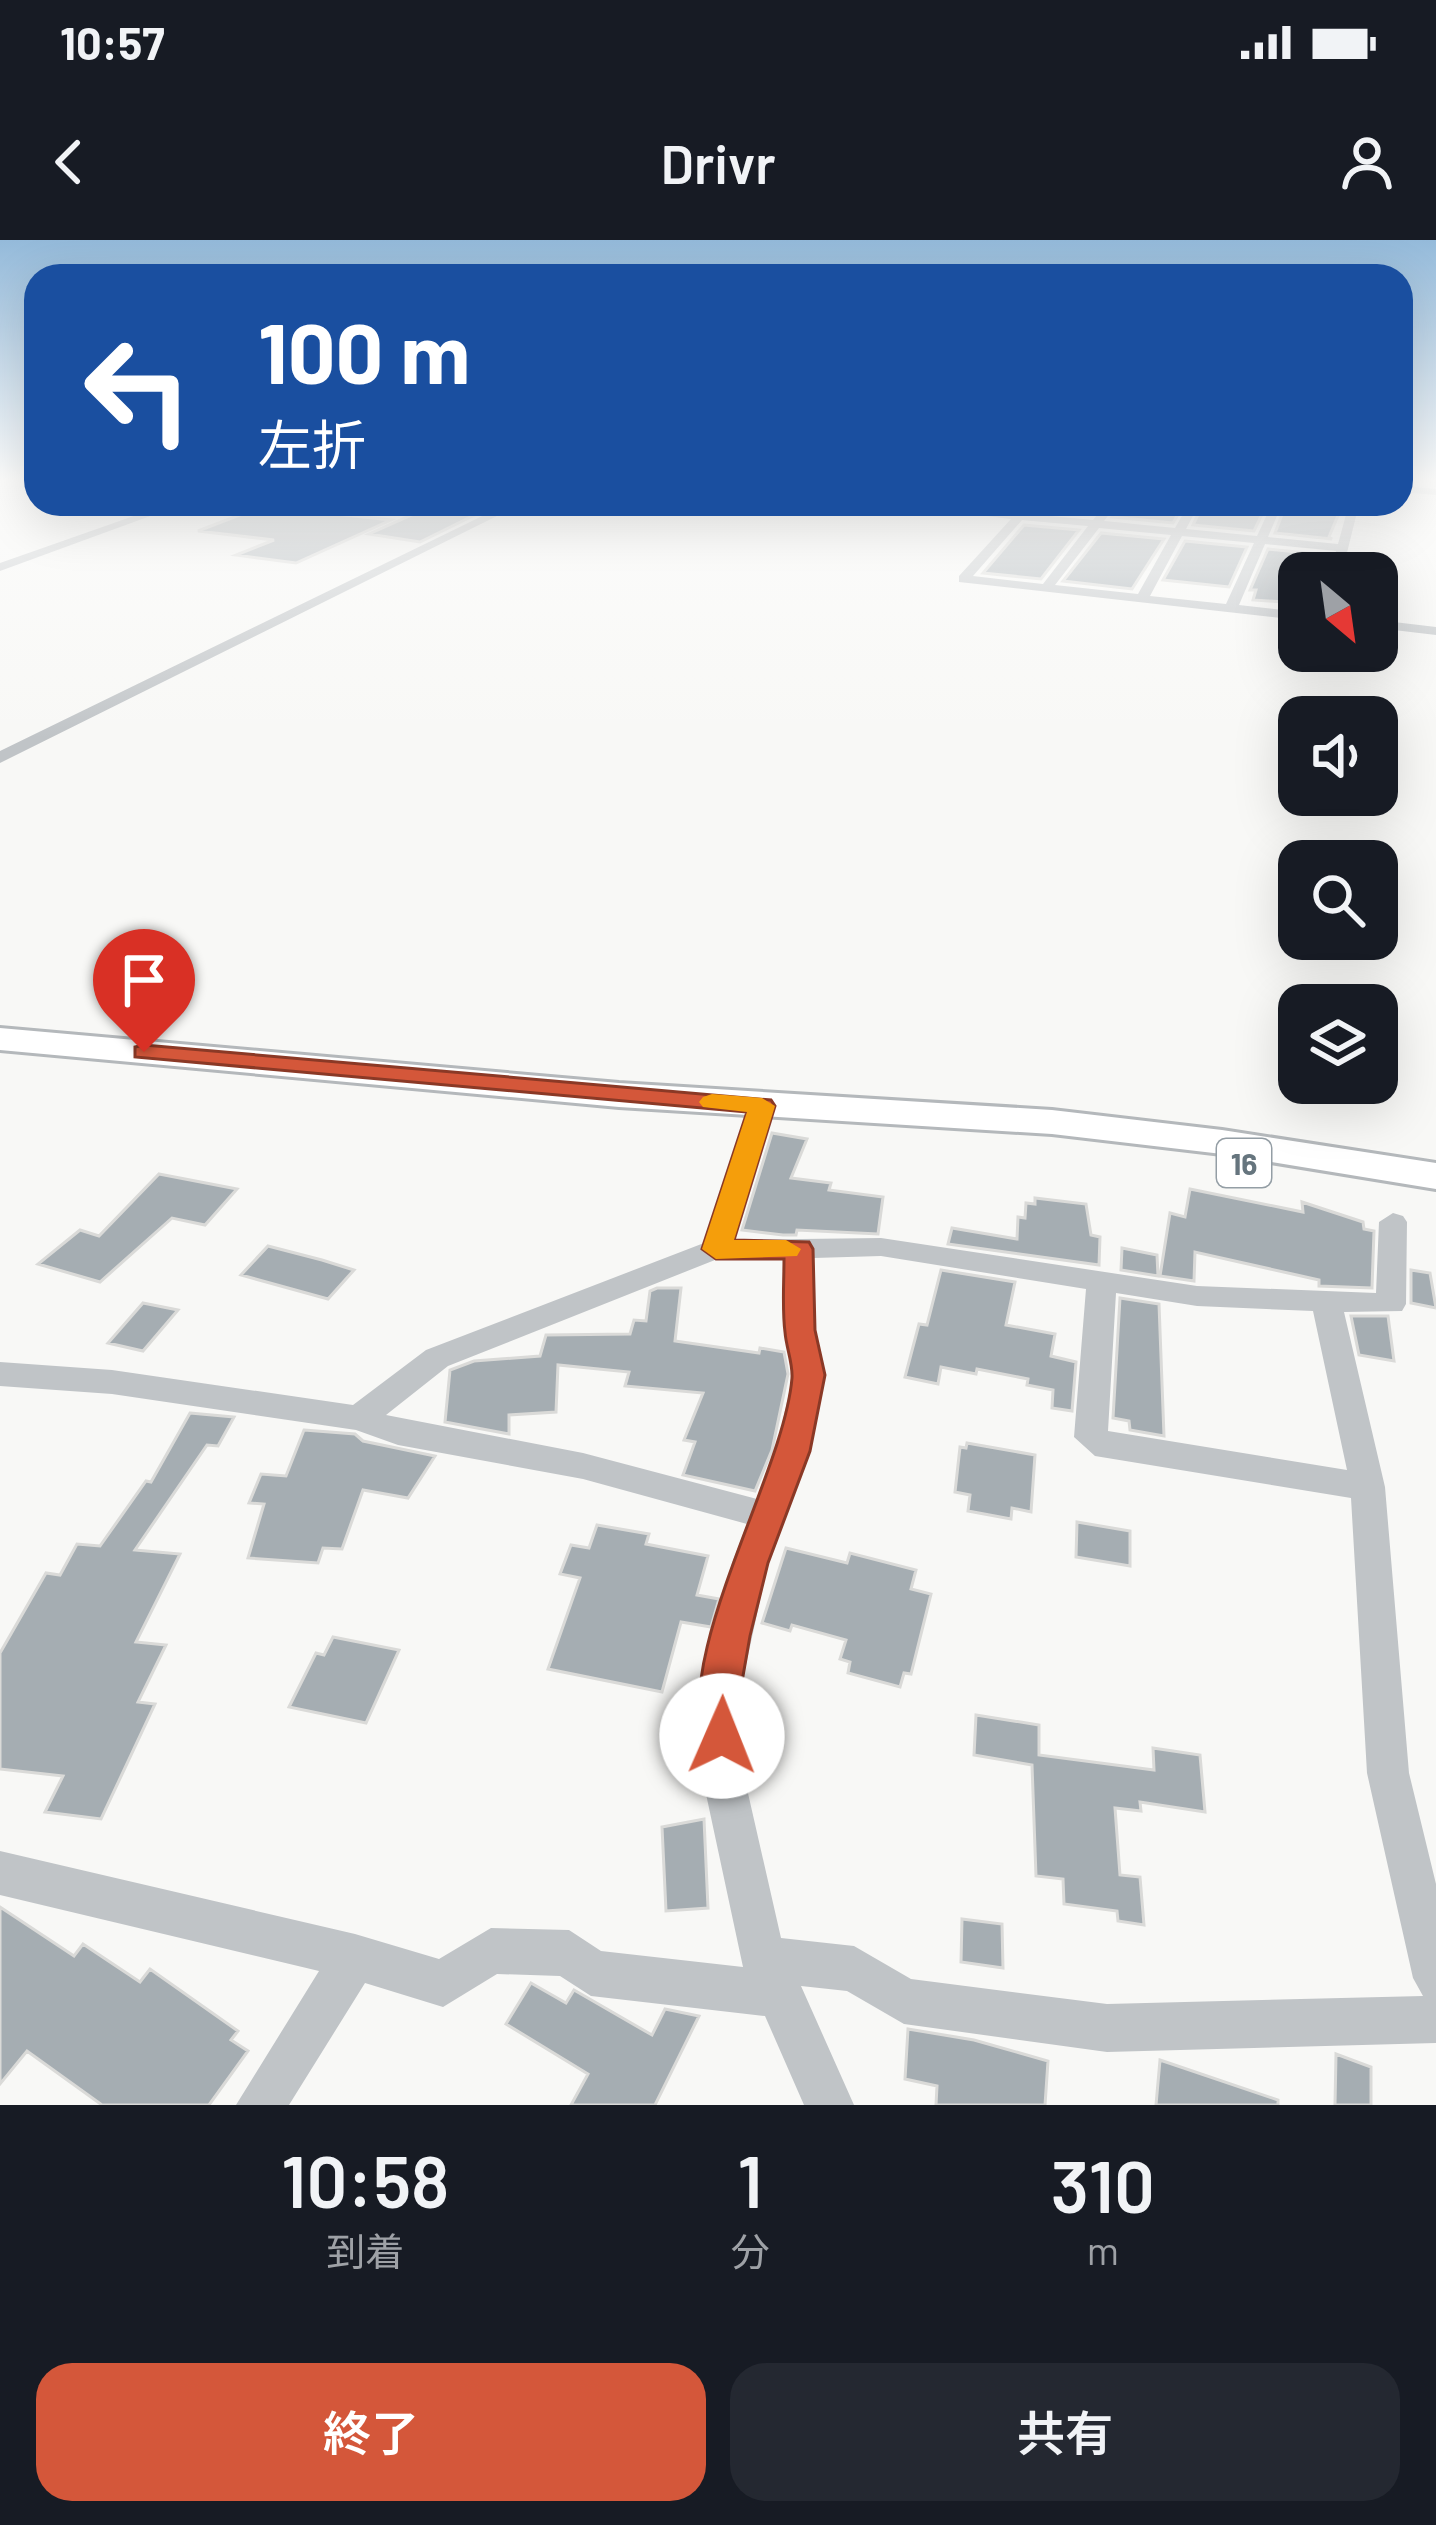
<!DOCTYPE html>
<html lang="ja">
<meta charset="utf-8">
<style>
:root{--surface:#171b24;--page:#242831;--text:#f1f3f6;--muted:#9ea1a6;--accent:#d4573a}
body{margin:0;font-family:Barlow,"Noto Sans JP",sans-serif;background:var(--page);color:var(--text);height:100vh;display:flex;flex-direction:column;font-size:45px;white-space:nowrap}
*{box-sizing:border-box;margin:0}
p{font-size:39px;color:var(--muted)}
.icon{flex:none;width:66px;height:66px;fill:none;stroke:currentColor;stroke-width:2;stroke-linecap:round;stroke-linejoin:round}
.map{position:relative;height:1865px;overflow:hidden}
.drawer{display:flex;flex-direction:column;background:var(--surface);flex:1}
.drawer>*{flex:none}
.hud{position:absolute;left:24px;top:24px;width:1389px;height:252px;border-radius:36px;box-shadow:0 12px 48px #0002;background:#1a4fa0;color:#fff;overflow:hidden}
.needle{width:78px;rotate:151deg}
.tools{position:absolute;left:1278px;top:312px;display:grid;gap:24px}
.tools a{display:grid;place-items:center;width:120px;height:120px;border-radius:24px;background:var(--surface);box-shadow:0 12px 48px #0002;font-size:60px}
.pin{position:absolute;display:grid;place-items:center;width:102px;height:102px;color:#fff;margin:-123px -51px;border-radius:50% 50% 50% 0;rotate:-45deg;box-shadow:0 0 12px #0007}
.pin .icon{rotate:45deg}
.me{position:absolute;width:132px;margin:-66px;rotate:1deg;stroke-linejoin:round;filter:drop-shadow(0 0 9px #0008)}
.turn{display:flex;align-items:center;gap:42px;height:252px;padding:0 36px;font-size:54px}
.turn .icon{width:156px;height:156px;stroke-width:2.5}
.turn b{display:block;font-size:84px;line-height:102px}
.eta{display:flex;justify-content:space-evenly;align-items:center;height:204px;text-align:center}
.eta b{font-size:72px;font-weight:600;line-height:84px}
.action{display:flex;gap:24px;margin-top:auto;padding:24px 36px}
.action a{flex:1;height:138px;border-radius:36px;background:var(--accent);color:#fff;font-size:48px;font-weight:600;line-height:138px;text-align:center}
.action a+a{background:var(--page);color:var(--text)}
.status{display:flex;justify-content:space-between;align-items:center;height:84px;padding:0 60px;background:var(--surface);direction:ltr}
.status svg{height:33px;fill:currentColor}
header{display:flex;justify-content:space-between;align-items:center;height:156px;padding:0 36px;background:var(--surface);font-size:54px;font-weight:600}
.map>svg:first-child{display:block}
</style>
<div class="status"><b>10:57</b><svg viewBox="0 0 49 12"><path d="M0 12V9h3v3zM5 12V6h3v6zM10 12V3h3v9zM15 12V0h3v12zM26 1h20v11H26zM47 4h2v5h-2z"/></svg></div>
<header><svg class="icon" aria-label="back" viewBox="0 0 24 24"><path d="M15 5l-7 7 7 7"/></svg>Drivr<svg class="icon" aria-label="person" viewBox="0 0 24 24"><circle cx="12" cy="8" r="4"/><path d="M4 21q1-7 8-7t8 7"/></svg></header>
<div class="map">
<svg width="1436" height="1865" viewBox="0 0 1436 1865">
<rect width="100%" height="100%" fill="#f8f8f6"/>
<path fill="#a5adb2" stroke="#dadad8" stroke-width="3" d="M 436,264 L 497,264 L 420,302 L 369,294 Z
M 1121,264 L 1184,264 L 1173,283 L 1112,277 Z
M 1203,264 L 1267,264 L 1254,291 L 1193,285 Z
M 1286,264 L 1342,266 L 1329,297 L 1332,299 L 1275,293 Z
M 263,266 L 391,280 L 296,323 L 236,315 L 274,300 L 198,291 Z
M 1024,285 L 1079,290 L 1041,339 L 983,333 Z
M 1101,293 L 1164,299 L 1132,349 L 1063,341 Z
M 1185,301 L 1247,307 L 1229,347 L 1163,340 Z
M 1268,309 L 1328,315 L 1324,330 L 1299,331 L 1299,363 L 1253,360 L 1256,350 L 1250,350 Z
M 772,893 L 807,899 L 791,938 L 831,943 L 829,950 L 883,957 L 878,994 L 797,990 L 796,995 L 783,995 L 742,990 Z
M 159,934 L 237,949 L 205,985 L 172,978 L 100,1042 L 38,1024 L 80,990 L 99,996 Z
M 1190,949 L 1303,972 L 1302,962 L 1363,982 L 1364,989 L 1374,991 L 1372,1048 L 1319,1046 L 1319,1040 L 1195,1012 L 1194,1041 L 1160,1036 L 1170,973 L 1185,977 Z
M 1035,958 L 1086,964 L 1091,995 L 1100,997 L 1099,1025 L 948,1004 L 952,988 L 1017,999 L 1018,977 L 1025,978 L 1026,963 L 1035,964 Z
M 268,1006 L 322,1020 L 354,1030 L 328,1059 L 241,1035 Z
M 1122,1008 L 1157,1015 L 1158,1036 L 1121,1030 Z
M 941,1030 L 1015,1042 L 1006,1085 L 1055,1094 L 1051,1116 L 1076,1122 L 1072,1171 L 1052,1168 L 1053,1150 L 1027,1145 L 1028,1139 L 977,1129 L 976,1134 L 941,1127 L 938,1144 L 905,1137 L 919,1084 L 927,1085 Z
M 1411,1030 L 1430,1033 L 1436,1068 L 1411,1063 Z
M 657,1048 L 681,1048 L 675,1101 L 759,1113 L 760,1108 L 784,1112 L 788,1134 L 772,1210 L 755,1251 L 683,1235 L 695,1202 L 684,1200 L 703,1153 L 625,1146 L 629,1132 L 558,1125 L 556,1172 L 509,1175 L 509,1194 L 445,1182 L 450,1130 L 474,1121 L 540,1116 L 546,1095 L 630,1094 L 634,1080 L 646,1081 L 650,1051 Z
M 1120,1058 L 1159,1064 L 1164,1196 L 1130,1190 L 1129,1181 L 1113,1178 Z
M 143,1063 L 178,1070 L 143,1111 L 108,1103 Z
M 1351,1076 L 1388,1076 L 1394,1121 L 1359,1115 Z
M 190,1173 L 234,1177 L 218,1206 L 207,1205 L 135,1310 L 180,1314 L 136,1402 L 166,1405 L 138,1462 L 155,1464 L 101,1579 L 45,1572 L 63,1536 L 0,1529 L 0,1413 L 46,1333 L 60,1335 L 77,1304 L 100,1306 L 146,1241 L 151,1242 Z
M 304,1190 L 355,1194 L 363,1201 L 435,1216 L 408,1258 L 363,1250 L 342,1309 L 323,1308 L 318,1323 L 248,1318 L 264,1264 L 249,1263 L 261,1234 L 286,1236 Z
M 967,1203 L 1035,1215 L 1031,1272 L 1012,1268 L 1011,1279 L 968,1271 L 970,1255 L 955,1252 L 960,1207 L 966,1208 Z
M 1077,1282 L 1130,1291 L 1130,1326 L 1076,1317 Z
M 597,1285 L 649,1294 L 646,1304 L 708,1316 L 697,1355 L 719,1359 L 711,1387 L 681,1382 L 662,1452 L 548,1429 L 580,1338 L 560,1334 L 571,1305 L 589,1308 Z
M 786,1308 L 847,1323 L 850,1313 L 916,1330 L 911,1349 L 931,1354 L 911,1434 L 904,1433 L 900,1447 L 848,1433 L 850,1422 L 840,1419 L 846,1400 L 792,1385 L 790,1391 L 762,1383 Z
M 333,1397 L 399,1410 L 366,1483 L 289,1467 L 316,1413 L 324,1415 Z
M 976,1475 L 1039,1485 L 1039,1515 L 1154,1530 L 1153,1508 L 1200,1515 L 1205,1572 L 1140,1562 L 1141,1571 L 1115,1568 L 1120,1635 L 1140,1637 L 1144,1685 L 1118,1681 L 1117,1671 L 1064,1664 L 1063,1639 L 1036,1636 L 1032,1525 L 974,1515 Z
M 704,1579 L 708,1668 L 666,1671 L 662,1587 Z
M 0,1667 L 74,1716 L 83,1704 L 140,1742 L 150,1729 L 238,1791 L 231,1800 L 248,1811 L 209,1865 L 102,1865 L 27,1811 L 0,1844 Z
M 962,1679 L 1002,1684 L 1003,1728 L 961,1722 Z
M 531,1743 L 566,1763 L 574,1750 L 652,1795 L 665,1769 L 699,1776 L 655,1865 L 571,1865 L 588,1834 L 506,1784 Z
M 908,1789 L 974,1800 L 1048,1821 L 1045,1865 L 936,1865 L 937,1846 L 905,1839 Z
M 1336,1814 L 1371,1827 L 1371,1865 L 1335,1865 Z
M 1160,1820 L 1278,1860 L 1278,1865 L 1156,1865 Z"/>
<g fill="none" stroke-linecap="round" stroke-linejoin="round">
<defs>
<path id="primary" d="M 0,788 L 619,843 L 1052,870 L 1222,890 L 1436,923 L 1436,949 L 1222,914 L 1052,894 L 619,867 L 0,810 Z"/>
</defs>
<use href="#primary" stroke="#b4b8bb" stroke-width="6"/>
<path fill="#c0c4c7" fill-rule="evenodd" d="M 1401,246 L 1436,249 L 1436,255 L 1401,252 Z
M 168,264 L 183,264 L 0,331 L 0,323 Z
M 507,264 L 521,264 L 0,523 L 0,511 Z
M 891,264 L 1016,272 L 1024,264 L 1032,264 L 1027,274 L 1093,280 L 1106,264 L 1117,264 L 1104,281 L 1175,288 L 1189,264 L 1199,264 L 1186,289 L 1257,296 L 1272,264 L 1282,264 L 1268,297 L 1338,304 L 1349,264 L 1359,264 L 1342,333 L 1330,333 L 1336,311 L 1265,304 L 1239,365 L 1299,372 L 1299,380 L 959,342 L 959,336 L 1011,279 ZM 1022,280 L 1088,286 L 1043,344 L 973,336 ZM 1099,288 L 1171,295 L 1138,354 L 1055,345 ZM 1182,296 L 1254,303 L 1226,364 L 1150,356 Z
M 1377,380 L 1436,387 L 1436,395 L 1377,388 Z
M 762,858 L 775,866 L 734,1000 L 881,998 L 1197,1046 L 1376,1053 L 1379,982 L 1393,973 L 1403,976 L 1407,982 L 1406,1064 L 1402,1071 L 1344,1072 L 1385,1247 L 1409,1533 L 1436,1644 L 1436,1803 L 1107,1812 L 904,1784 L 847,1751 L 801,1746 L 854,1865 L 804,1865 L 765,1776 L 591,1756 L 560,1736 L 497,1734 L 443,1767 L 365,1743 L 289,1865 L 236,1865 L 319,1731 L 0,1655 L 0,1611 L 355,1694 L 439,1719 L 491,1688 L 569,1690 L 601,1711 L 743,1727 L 703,1540 L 700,1453 L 732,1323 L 747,1284 L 583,1239 L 398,1205 L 356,1190 L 112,1154 L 0,1146 L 0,1122 L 112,1130 L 353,1165 L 426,1110 L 704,1003 L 749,866 ZM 881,1016 L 1086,1049 L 1074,1197 L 1095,1216 L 1351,1258 L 1367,1533 L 1413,1738 L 1423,1756 L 1107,1764 L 911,1739 L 854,1706 L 781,1698 L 745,1540 L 740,1453 L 768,1323 L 810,1211 L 825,1135 L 815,1090 L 814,1018 ZM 720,1018 L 785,1018 L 785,1090 L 793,1135 L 776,1211 L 757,1259 L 583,1213 L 386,1175 L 448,1126 ZM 1116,1053 L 1197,1066 L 1313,1071 L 1347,1230 L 1108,1191 Z"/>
<use href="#primary" fill="#fff" fill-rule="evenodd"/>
</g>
<linearGradient id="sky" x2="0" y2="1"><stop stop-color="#94bada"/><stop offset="0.48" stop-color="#fcfcfb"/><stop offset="1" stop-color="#fcfcfb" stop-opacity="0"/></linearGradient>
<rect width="1436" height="498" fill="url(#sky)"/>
<path fill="#d4573a" stroke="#8a3926" stroke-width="3" d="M 144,805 L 771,860 L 775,866 L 734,1000 L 809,1002 L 813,1009 L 815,1090 L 825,1135 L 810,1211 L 768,1323 L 750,1396 L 740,1453 L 742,1496 L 736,1510 L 722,1515 L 707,1510 C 668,1421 784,1236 792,1138 C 793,1123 786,1107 785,1092 C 782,1069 784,1043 784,1019 L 716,1019 L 702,1009 L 747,872 L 135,817 L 135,807 Z"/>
<path fill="#f59e0b" d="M 712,854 L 762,858 L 775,866 L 734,1000 L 786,1000 L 801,1009 L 797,1016 L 716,1019 L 702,1009 L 747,872 L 703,867 L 699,862 L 703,857 Z"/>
<g text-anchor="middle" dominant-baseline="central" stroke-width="12" stroke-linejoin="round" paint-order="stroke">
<rect fill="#fff" stroke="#949ea5" stroke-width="3" x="1217" y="899" width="54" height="48" rx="9"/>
<g font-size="30" font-weight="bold" fill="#66757e">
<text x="1244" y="923">16</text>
</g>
</g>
</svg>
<div class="tools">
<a><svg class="needle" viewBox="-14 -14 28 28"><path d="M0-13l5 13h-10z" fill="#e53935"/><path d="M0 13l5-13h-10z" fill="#9ea1a6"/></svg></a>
<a><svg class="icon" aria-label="sound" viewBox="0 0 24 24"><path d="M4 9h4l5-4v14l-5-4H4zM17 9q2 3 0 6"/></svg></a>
<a><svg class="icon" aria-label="search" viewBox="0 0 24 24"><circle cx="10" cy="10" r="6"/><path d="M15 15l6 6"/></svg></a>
<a><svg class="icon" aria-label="layers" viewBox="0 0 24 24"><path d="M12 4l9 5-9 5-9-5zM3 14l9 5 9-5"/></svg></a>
</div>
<div class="pin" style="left:144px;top:812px;background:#d93025"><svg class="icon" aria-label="arrive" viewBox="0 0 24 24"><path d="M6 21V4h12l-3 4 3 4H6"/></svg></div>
<svg class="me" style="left:722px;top:1496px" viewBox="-20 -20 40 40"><circle r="19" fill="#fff"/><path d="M0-13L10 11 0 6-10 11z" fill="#d4573a"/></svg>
<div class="hud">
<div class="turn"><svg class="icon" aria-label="left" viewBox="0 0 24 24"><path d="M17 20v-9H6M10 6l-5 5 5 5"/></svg><div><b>100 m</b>左折</div></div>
</div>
</div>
<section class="drawer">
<div class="eta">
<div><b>10:58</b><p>到着</p></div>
<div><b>1</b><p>分</p></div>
<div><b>310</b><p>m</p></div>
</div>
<div class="action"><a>終了</a><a>共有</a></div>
</section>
